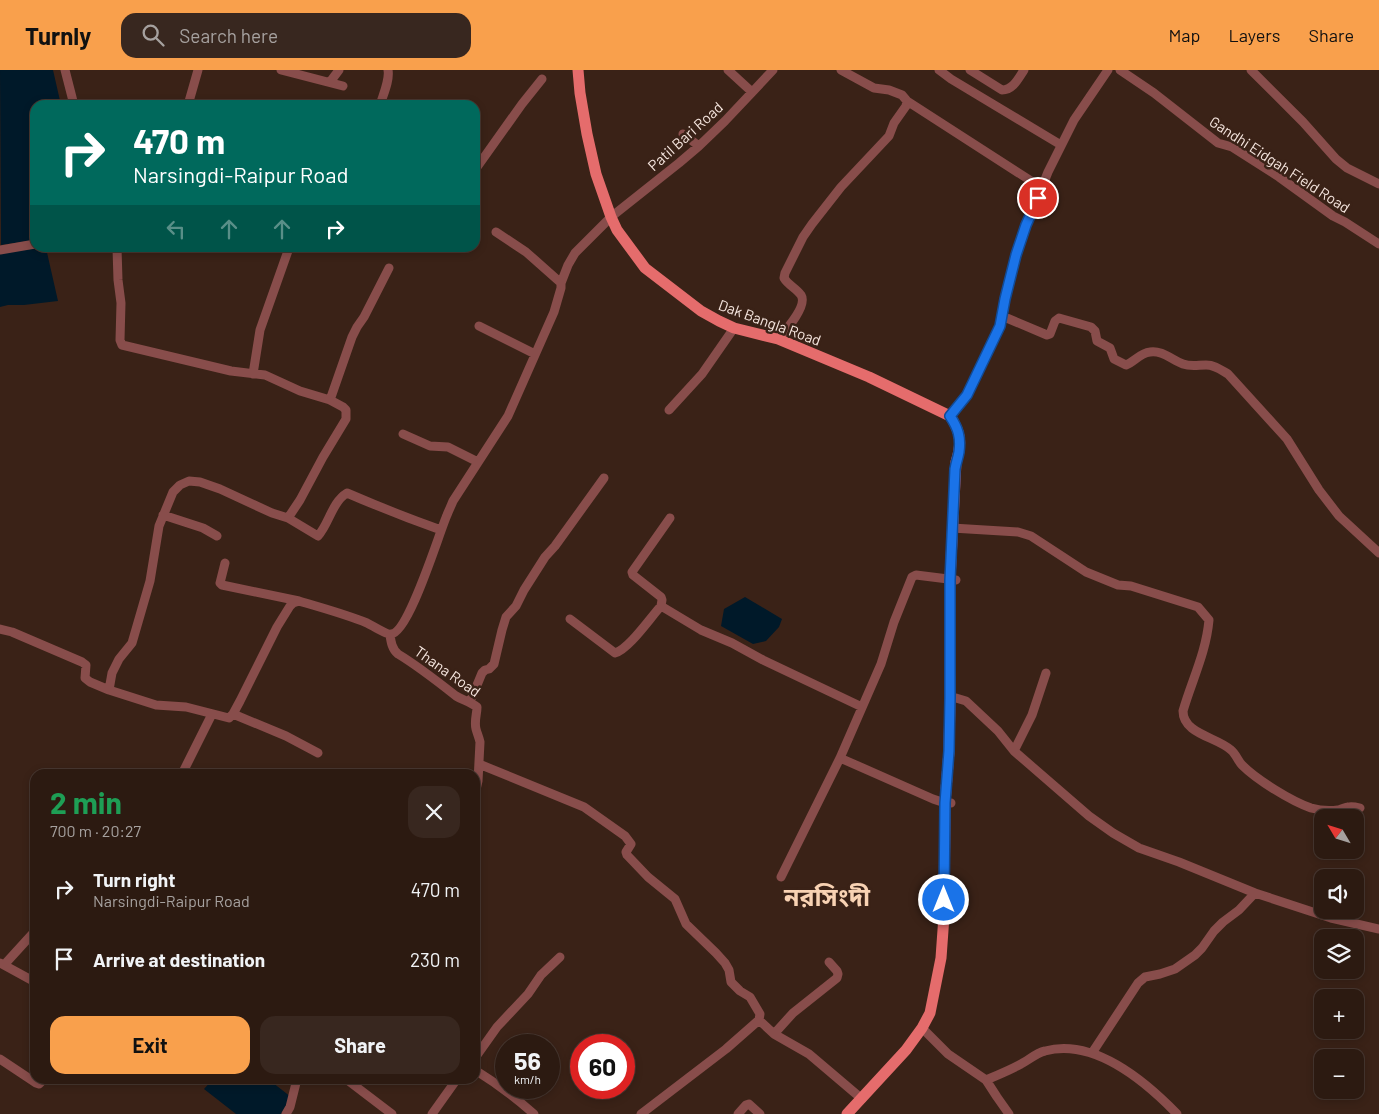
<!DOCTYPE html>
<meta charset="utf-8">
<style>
:root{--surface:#2c1a11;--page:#38271f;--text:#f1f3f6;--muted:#a6a19f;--line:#483831;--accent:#f9a04c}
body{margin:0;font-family:Barlow,"Noto Sans Bengali",sans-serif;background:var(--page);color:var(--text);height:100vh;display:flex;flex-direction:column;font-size:19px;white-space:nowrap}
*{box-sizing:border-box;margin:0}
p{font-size:16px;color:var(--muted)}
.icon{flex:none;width:28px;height:28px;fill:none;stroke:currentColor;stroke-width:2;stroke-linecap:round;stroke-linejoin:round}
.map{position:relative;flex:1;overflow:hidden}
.panel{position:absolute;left:30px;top:699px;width:450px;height:315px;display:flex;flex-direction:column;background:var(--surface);border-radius:15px;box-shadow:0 2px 8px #0003,0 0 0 1px var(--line)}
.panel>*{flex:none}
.banner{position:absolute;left:30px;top:30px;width:450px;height:152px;border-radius:15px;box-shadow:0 2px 8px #0003,0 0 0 1px var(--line);background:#00695c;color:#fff;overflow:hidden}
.needle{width:32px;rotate:308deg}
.controls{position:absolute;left:1314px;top:739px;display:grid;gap:10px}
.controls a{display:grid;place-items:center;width:50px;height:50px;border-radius:10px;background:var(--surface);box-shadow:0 2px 8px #0003,0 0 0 1px var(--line);font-size:25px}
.speed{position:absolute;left:495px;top:964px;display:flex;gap:10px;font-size:25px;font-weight:700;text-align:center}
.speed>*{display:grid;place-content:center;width:65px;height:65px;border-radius:50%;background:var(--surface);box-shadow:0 2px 8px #0003,0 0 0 1px var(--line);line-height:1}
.speed small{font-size:12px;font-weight:400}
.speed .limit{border:8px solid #d22;background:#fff;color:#111}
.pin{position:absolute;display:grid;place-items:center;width:42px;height:42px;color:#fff;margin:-21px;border:2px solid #fff;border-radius:50%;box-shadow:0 1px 5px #0007}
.me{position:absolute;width:55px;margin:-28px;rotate:0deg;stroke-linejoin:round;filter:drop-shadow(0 0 4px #0008)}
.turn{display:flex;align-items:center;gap:18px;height:105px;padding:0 20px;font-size:22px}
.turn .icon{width:65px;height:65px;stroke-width:2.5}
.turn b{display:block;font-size:35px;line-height:42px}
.lanes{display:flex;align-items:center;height:48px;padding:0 20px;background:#0003;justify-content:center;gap:25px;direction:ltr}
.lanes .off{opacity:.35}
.round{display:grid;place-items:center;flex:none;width:52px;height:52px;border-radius:15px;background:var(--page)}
.overview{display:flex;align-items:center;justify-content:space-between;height:85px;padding:0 20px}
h1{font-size:30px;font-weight:700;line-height:38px;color:#1e9e55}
.button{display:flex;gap:10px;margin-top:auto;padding:10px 20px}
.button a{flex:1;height:58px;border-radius:15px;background:var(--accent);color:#111;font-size:20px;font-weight:700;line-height:58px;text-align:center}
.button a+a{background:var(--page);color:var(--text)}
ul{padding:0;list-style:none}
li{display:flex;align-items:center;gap:15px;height:70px;padding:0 20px}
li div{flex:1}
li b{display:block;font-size:19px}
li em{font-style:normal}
header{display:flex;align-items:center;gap:30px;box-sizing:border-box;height:70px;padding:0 25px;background:var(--accent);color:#111}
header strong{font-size:24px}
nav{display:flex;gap:28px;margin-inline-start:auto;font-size:18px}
.search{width:350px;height:45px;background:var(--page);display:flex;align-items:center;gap:12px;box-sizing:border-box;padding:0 18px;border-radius:15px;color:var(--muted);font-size:19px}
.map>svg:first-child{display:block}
</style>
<header>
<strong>Turnly</strong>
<div class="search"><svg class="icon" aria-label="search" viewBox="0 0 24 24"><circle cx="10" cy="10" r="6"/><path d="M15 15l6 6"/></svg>Search here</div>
<nav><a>Map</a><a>Layers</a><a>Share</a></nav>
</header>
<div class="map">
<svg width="1379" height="1044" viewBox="0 0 1379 1044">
<rect width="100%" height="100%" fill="#3a2217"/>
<path fill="#001929" d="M 0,0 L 53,0 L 61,35 L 35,35 L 35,170 L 1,175 Z
M 39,178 L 46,178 L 58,231 L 24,235 L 8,235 L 0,237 L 0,183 Z
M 745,527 L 782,549 L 779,557 L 766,571 L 753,574 L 721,556 L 724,539 Z
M 213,1009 L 268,1009 L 291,1027 L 281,1044 L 236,1044 L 204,1019 Z"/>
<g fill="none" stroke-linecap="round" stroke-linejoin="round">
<path stroke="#884d4b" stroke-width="9" d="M 65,0 L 74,35
M 281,0 L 343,16
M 728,0 L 752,22
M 939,0 L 951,9 L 1061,75
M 970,0 L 1002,20 C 1013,20 1018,9 1024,0
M 1120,0 L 1154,23 L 1218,73 L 1232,77 L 1279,107 L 1333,146 L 1345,152 L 1379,174
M 1251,0 L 1303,52 L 1336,89 L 1347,98 L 1379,114
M 330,12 L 339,0
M 907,31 L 1042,118
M 188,35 L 198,0
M 380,35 C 383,25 390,10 388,0
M 683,64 L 699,76
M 475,100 L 522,34 L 542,9
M 496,162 L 526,182 L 561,213
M 117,178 L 118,210 L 121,233 L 120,270 L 122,275 L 231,301 L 265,305 L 300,321 L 330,330 L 343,337 L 346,340 L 346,349 L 323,387 L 300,430 L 288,448
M 0,180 L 35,174
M 1002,246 L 1047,265 L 1050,264 L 1055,251 L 1059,248 L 1091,257 L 1095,261 L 1097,271 L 1110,278 L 1114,289 L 1126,295 C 1134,292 1140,283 1150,282 C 1162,280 1172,290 1183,294 C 1191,297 1198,295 1206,295 C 1215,295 1221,300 1228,304 L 1287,369 L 1319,420 L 1339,446 L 1379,483
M 479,256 L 535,284
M 778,269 C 785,261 808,236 801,225 C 796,218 788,215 784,208 L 785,203 L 803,167 L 812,154 L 841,117 L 889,66 L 894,53 L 906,36 L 907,31 L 902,25 L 889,20 L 874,18 L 841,0
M 253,304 L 260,260 L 289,178
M 330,330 L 352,267 L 357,257 L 364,247 L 389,198
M 669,340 L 702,304 L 734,258
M 950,346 L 967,325 L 1000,256 L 1005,229 L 1021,170 L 1048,102 L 1074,50 L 1108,0
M 403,364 L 430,376 L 448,377 L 478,392
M 163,445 L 203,458 L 217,466
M 952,458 L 1018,462 L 1031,466 L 1086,502 L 1118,515 L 1131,516 L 1198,537 L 1209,550 C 1206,583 1192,610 1183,641 C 1183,664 1217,667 1231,680 C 1236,684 1238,691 1242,695 C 1257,710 1291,731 1311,738 C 1318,740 1330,741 1338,740 C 1341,740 1345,737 1348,737 C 1352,736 1356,737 1360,738
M 225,493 L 220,513 L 222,515 L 299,531
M 661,536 L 662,530 L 661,527 L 633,505 L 632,502 L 670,448
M 570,549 L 615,583 C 629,579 650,548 661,536 L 701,560 L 732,573 L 763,590 L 862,637
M 0,559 L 12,562 L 82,592 L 86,595 L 85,608 L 90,612 L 109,620 L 156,635 L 186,637 L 229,648 L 233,644 L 240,631 L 277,557 L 290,536 L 293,533 L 299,531 C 322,538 345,544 367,553 C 373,556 387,565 391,564 C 409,563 439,463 447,445 C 449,440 451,436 453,431 L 508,346 L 554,242 L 561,218 L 561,213 L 568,195 L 575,183 L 611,147 L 679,93 L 699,76 L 725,51 L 773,0
M 390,565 C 391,572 392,579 398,584 C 418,596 437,611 456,626 C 463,630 471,632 477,637 C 477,644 474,651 476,659 C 477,663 479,667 480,672 L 478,711 L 475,724
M 109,620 L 112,603 L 119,589 L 132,573 L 150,511 L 159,456 L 173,422 L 180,415 L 189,411 L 200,412 L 220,419 L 272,443 L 288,448 L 318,466 C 329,454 332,432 347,423 C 377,436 410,449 441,460
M 950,628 L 956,628 L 966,631 L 998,661 L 1014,681 L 1089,746 L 1113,763 L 1139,778 L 1179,792 L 1255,823 L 1331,848 L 1379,859
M 470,632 L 482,603 L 485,600 L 489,599 L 494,594 L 502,560 L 506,547 L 516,536 L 524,520 L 545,487 L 555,476 L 604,408
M 233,644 L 286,666 L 318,683
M 1014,681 L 1032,645 L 1046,603
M 840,688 L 933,729 L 945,733 L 951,733
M 479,694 L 584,737 L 625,766 L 631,774 L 626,782 L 627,785 L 648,807 L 675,829 L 686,854 L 716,883 L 725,893 L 729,900 L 731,912 L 740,921 L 750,927 L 760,944 L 759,950 L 726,979 L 641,1044
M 182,704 L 212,644
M 781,807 L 840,688 L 881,594 L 894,552 L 912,507 L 916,505 L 956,510
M 0,893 L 35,912
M 4,895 L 35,861
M 759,950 L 774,964 L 809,984 L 862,1029
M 922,958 L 948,984 L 986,1010 C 998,1005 1010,1000 1021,994 C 1029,990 1036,983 1045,981 C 1094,968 1145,1011 1177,1044
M 774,964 L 793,943 L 837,908 L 838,904 L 837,901 L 829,892
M 1092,983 L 1138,913 L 1145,907 L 1160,904 L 1175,899 L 1195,885 L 1202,878 L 1214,861 L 1223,852 L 1239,840 L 1255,823
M 475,988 L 497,957 L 528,924 L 541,905 L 560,887
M 0,989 L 36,1013 L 39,1014 L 44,1009
M 475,1000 C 496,1013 516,1028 534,1044
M 346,1009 L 392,1044
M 986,1010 L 997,1027 L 1009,1044
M 286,1044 L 290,1037 L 297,1009
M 432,1044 L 457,1009
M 738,1044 L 746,1035 L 749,1034 L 760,1044"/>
<path stroke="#e56c6c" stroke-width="11" d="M 578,0 L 580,23 L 587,64 L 596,104 L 611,147 L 617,160 L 645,198 L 701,241 L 719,251 L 734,258 L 778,269 L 869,307 L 950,346 C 961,362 962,374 956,392 L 950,510 L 950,628 L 949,681 L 945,733 L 944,846 L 941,888 L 930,943 L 922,958 L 906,980 L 847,1044"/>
</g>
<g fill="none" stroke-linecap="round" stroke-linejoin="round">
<defs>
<path id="route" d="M 944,830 L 945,733 L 949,681 L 950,628 L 950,510 L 955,399 C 956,393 958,388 959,382 C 961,367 958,358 950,346 L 967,325 L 1000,256 L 1005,229 L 1016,185 L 1026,155 L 1038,128"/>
</defs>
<use href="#route" stroke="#114b97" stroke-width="12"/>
<use href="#route" stroke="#1a73e8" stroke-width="9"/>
</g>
<g text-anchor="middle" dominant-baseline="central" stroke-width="5" stroke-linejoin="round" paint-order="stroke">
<g font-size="15" fill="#f6e6df" stroke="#3a2217">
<text transform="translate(685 66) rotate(-42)">Patil Bari Road</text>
<text transform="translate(1280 94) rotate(33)">Gandhi Eidgah Field Road</text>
<text transform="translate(770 252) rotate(20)">Dak Bangla Road</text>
<text transform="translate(448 601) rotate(35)">Thana Road</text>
</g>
<g font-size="25" font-weight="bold" fill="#f8d2b3" stroke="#3a2217">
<text x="827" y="826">নরসিংদী</text>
</g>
</g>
</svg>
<div class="controls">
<a><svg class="needle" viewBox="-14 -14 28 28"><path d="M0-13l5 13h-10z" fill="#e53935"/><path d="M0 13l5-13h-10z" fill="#a6a19f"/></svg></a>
<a><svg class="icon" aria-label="sound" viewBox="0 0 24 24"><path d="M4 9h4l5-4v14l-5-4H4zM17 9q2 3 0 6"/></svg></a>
<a><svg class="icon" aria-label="layers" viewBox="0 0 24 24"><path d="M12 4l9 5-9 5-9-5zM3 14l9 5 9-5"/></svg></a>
<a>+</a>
<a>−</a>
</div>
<div class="speed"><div>56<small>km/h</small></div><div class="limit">60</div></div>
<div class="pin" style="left:1038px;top:128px;background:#d93025"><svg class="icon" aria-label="arrive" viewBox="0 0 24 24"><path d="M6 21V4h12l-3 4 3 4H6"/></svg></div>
<svg class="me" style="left:944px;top:830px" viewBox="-20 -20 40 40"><circle r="17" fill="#1a73e8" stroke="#fff" stroke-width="3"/><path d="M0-11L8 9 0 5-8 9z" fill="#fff"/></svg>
<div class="banner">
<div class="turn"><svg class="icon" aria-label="right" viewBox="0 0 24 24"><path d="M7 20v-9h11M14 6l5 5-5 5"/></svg><div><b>470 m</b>Narsingdi-Raipur Road</div></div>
<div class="lanes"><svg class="icon off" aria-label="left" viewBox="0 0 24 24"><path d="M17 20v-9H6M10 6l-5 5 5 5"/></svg><svg class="icon off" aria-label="ahead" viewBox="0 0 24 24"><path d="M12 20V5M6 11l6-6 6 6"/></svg><svg class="icon off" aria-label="ahead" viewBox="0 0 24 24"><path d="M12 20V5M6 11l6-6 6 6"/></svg><svg class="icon" aria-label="right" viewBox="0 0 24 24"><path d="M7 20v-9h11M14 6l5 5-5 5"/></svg></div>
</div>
<section class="panel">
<div class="overview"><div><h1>2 min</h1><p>700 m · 20:27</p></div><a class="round"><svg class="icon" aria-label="close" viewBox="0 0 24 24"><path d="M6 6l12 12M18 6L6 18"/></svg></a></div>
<ul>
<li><svg class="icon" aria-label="right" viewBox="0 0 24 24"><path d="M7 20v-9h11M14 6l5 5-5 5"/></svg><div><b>Turn right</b><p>Narsingdi-Raipur Road</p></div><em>470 m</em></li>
<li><svg class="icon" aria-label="arrive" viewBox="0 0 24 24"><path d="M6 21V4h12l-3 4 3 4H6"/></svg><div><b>Arrive at destination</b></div><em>230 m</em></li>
</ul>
<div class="button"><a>Exit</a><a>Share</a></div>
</section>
</div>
